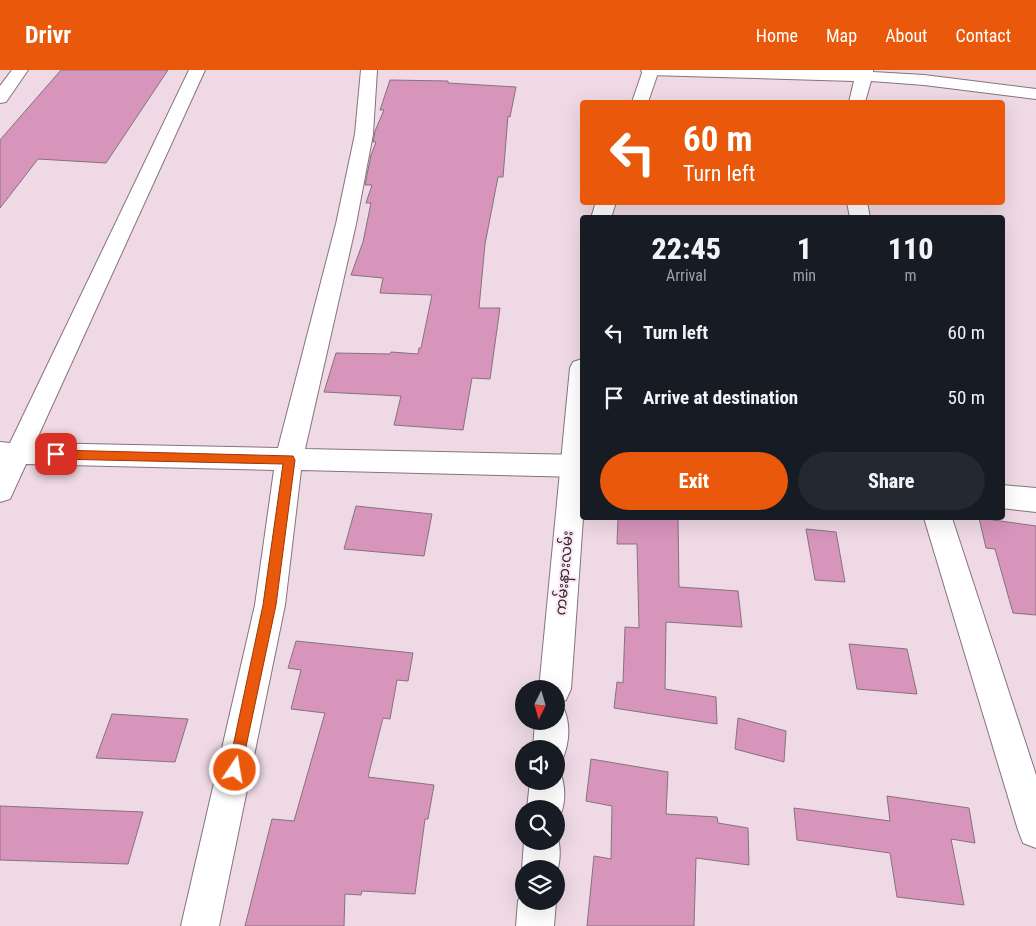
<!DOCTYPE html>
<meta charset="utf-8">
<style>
:root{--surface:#171b24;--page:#242831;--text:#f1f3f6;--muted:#9ea1a6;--accent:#ea580c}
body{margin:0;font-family:"Roboto Condensed","Noto Sans Myanmar",sans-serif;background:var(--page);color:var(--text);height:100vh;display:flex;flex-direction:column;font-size:19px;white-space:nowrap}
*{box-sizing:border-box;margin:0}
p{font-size:16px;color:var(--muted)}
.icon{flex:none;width:28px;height:28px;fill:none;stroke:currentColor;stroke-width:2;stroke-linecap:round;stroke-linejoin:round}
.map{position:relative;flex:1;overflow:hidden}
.side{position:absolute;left:580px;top:145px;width:425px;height:305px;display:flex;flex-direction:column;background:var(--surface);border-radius:5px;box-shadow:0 5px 20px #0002}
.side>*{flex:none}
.guide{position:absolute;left:580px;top:30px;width:425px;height:105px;border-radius:5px;box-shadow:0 5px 20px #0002;background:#ea580c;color:#fff;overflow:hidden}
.needle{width:32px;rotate:185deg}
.fabs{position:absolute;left:515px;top:610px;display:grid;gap:10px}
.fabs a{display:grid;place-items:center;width:50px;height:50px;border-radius:50%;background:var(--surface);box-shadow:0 5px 20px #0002;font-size:25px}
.pin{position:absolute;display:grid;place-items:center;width:42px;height:42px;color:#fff;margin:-21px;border-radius:10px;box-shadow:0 2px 8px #0006}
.me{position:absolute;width:55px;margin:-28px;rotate:12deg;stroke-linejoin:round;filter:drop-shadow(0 0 4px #0008)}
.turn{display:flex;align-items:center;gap:18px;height:105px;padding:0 20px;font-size:22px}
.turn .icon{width:65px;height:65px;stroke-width:2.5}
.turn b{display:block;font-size:35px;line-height:42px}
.eta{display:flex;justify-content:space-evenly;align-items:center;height:85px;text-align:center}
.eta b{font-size:30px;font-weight:800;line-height:35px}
.button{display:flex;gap:10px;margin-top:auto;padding:10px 20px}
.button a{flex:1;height:58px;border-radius:30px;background:var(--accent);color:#fff;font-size:20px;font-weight:800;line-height:58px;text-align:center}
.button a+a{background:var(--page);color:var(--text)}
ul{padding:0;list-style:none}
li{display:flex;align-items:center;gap:15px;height:65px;padding:0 20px}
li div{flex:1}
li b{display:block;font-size:19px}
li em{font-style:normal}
header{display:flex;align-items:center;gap:30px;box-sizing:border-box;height:70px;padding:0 25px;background:var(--accent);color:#fff}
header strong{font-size:24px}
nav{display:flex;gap:28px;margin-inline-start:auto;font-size:18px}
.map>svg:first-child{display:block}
</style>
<header>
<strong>Drivr</strong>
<nav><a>Home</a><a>Map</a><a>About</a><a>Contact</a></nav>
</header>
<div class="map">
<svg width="1036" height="856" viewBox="0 0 1036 856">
<rect width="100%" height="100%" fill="#eed9e4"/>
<path fill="#d795bb" stroke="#85727c" d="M 61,0 L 168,0 L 106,93 L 38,89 L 0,138 L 0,70 Z
M 390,10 L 448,11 L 448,13 L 516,17 L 510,47 L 508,46 L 503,107 L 498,107 L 485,174 L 479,238 L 500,238 L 490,309 L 472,308 L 463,360 L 394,355 L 401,326 L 324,322 L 336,283 L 390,284 L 391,282 L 418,284 L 419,278 L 421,278 L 432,225 L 380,223 L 383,208 L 351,205 L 363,172 L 371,133 L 366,133 L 372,115 L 365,115 L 371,85 L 376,72 L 373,72 L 375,61 L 384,40 L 380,40 Z
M 356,436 L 432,444 L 424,486 L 344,479 Z
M 618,448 L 678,448 L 679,517 L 738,521 L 742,557 L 666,552 L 665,619 L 716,627 L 717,654 L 614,638 L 617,612 L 623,613 L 625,557 L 639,558 L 637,474 L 617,474 Z
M 979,448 L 1036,456 L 1036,545 L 1013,543 L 995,479 L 986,478 Z
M 806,459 L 836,462 L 845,512 L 815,510 Z
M 296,571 L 413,583 L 408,611 L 397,610 L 390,649 L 383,648 L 368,707 L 434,715 L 428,749 L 425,749 L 415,824 L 362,821 L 361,825 L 345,824 L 344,856 L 245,856 L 272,749 L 294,751 L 325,643 L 291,639 L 301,600 L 288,598 Z
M 849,574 L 907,579 L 917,624 L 857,619 Z
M 112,644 L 188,649 L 175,692 L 96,688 Z
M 738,648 L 786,661 L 784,692 L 735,679 Z
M 591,689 L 668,702 L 666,744 L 717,747 L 718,753 L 748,758 L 749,795 L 696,788 L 694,856 L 587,856 L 594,786 L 611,789 L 612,736 L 586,731 Z
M 887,726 L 969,738 L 975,773 L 951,769 L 964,835 L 897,827 L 890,783 L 797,770 L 794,738 L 890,751 Z
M 0,736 L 143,742 L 128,794 L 0,790 Z"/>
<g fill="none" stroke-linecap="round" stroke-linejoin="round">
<defs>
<path id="minor" d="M 12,0 L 28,0 L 6,32 L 0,33 L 0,16 Z
M 189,0 L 205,0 L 35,373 L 278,378 L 336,154 L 355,64 L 361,0 L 377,0 L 373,64 L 356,154 L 305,379 L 582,385 L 582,407 L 301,400 L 285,535 L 219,856 L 181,856 L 255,535 L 274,400 L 26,394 L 10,429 L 0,432 L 0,372 L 10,373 Z
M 641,0 L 873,0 L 873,2 L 924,5 L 1036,19 L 1036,29 L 924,15 L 871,11 L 865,32 L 849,32 L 854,11 L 649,5 L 643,4 Z
M 847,132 L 867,132 L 870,148 L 850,148 Z
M 1002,415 L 1036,418 L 1036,442 L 1002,438 Z
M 924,448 L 952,448 L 1036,705 L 1036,778 L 1023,773 L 1018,760 Z"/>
<path id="major" d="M 643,0 L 659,0 L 648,32 L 632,32 Z
M 596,132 L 616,132 L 611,148 L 591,148 Z
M 582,289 L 583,448 L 571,619 L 566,630 L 556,634 L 556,619 L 539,619 L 570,298 L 573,292 Z
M 556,636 L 564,639 C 571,656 569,674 562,691 L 556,693 L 556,679 L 533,679 L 535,651 L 556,651 Z
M 556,698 L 559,699 C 566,715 567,738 556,752 L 556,739 L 527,739 L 530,711 L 556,711 Z
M 556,762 C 561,774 561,792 556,804 L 556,799 L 524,799 L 524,804 L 522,799 L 524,771 L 556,771 Z
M 524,818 L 524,831 L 556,831 L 554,856 L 516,856 L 518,831 Z"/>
</defs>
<use href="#minor" stroke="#86737d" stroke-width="2"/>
<use href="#major" stroke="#86737d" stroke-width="2"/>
<use href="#minor" fill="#fff" fill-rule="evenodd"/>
<use href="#major" fill="#fff" fill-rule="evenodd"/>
</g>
<path fill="#ea580c" stroke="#983908" d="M 56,380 L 293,386 L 295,390 L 276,535 L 240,705 L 235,707 L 230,705 L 228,700 L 263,535 L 283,394 L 56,389 L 50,384 Z"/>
<g text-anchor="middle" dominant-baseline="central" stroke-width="4" stroke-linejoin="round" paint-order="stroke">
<g font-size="15" fill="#2f272b" stroke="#fbe6f1">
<text transform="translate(564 503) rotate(-85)">ကမ်းနားလမ်း</text>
</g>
</g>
</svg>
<div class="fabs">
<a><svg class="needle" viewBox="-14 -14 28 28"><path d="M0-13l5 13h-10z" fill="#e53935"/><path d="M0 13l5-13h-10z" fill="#9ea1a6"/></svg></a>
<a><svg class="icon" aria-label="sound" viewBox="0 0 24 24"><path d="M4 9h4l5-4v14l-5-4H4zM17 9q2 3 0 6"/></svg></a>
<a><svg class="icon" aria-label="search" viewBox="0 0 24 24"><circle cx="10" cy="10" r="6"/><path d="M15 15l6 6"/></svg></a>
<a><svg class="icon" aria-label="layers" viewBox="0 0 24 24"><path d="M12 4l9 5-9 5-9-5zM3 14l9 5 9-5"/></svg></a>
</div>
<div class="pin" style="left:56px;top:384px;background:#d93025"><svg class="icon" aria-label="arrive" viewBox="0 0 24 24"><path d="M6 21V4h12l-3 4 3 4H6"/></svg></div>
<svg class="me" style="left:235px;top:700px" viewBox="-20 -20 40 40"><circle r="17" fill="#ea580c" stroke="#fff" stroke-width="3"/><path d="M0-11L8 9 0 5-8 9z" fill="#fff"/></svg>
<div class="guide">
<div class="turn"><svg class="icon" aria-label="left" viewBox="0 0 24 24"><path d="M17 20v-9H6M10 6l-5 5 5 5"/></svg><div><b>60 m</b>Turn left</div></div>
</div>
<section class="side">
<div class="eta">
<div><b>22:45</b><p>Arrival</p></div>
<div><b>1</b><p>min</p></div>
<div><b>110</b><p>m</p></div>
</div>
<ul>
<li><svg class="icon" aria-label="left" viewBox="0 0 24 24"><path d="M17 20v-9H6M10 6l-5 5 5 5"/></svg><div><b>Turn left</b></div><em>60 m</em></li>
<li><svg class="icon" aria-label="arrive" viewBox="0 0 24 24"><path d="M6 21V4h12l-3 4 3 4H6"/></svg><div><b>Arrive at destination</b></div><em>50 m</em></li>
</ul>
<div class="button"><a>Exit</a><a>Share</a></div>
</section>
</div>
